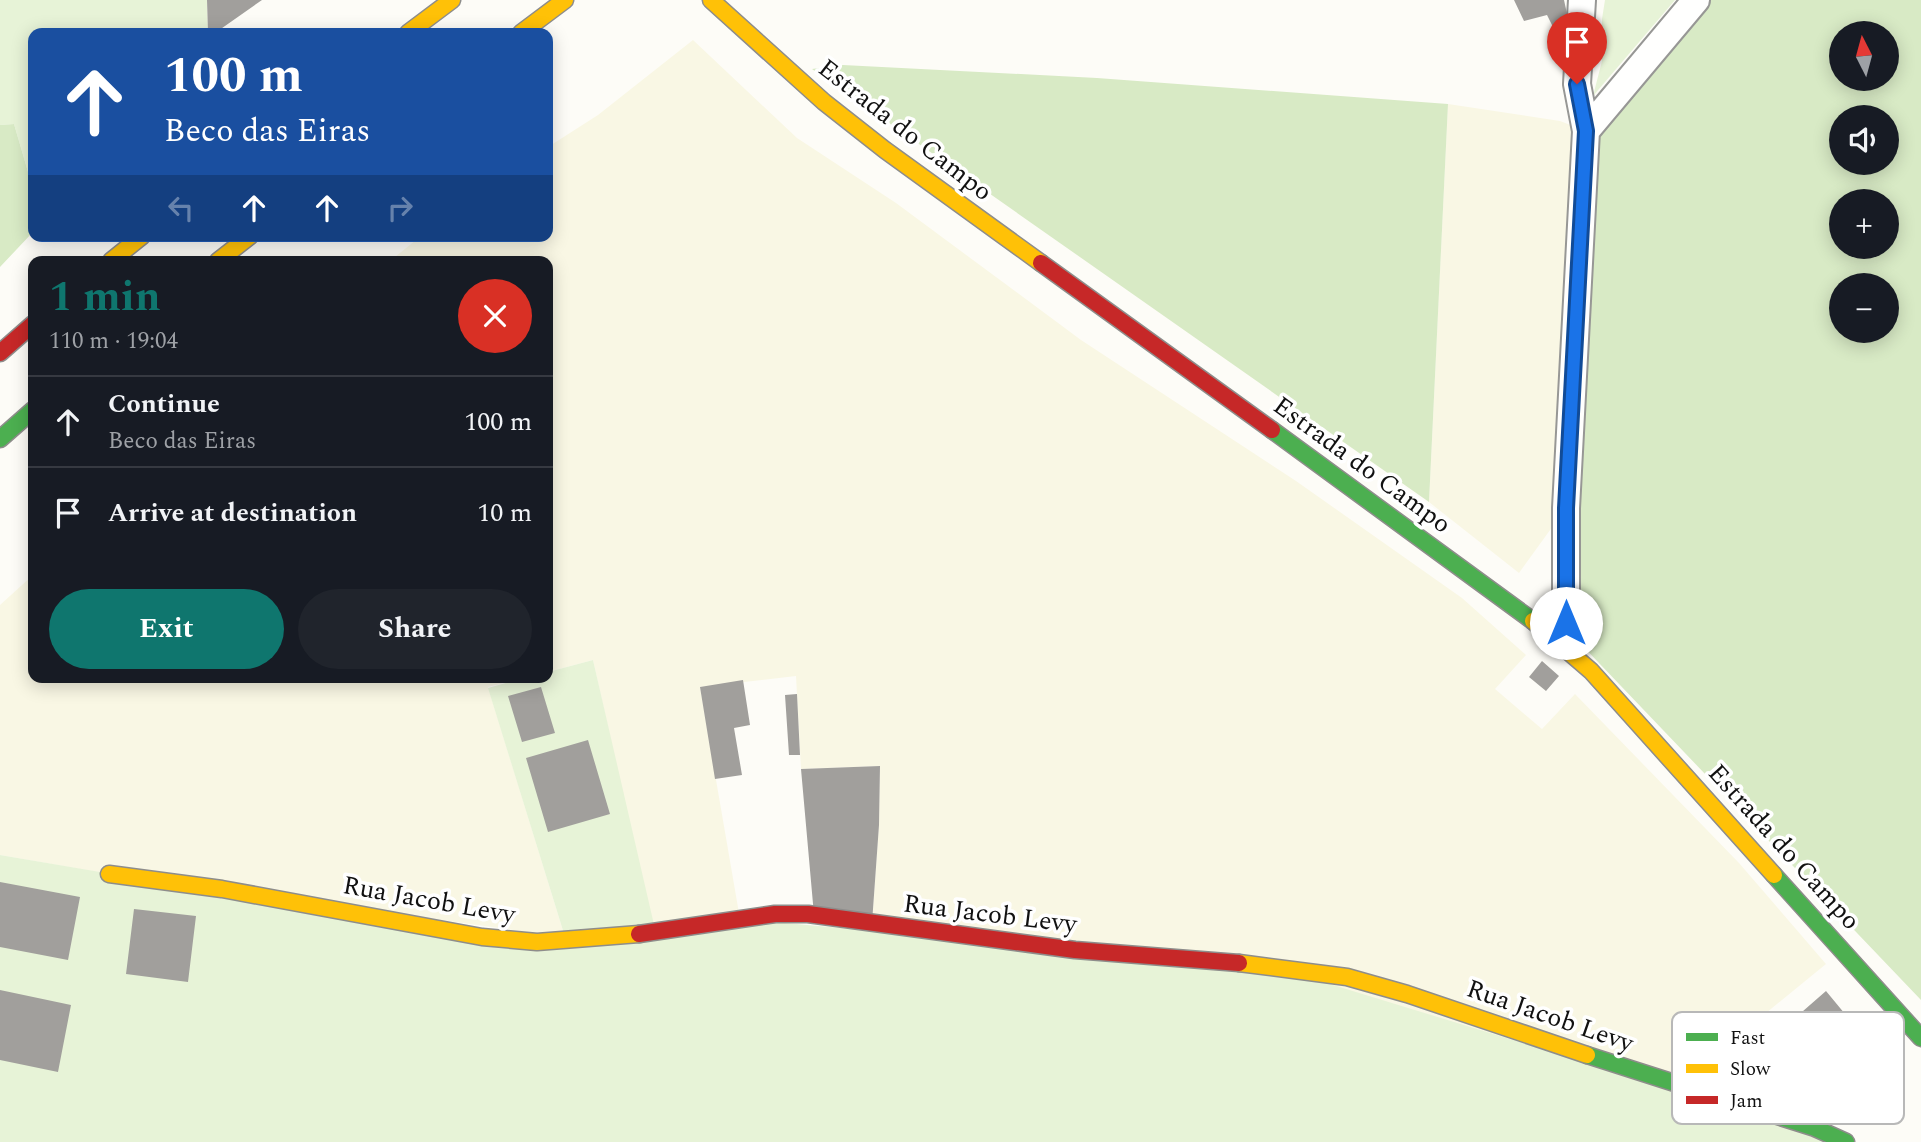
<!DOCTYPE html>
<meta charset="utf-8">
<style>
:root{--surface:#171b24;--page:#20242c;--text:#f1f3f6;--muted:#9ea1a6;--line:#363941;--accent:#0f766e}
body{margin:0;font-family:Spectral,serif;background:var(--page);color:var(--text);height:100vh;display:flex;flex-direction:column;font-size:26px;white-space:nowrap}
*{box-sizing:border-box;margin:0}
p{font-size:23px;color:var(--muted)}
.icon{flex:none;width:38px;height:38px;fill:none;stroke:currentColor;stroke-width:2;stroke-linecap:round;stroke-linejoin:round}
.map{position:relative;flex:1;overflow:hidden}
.sheet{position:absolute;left:28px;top:256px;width:525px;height:427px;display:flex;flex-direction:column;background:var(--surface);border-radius:14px;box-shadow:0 4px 18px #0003}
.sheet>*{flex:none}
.top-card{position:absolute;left:28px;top:28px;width:525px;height:214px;border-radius:14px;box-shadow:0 4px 18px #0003;background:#1a4fa0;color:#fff;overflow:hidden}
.needle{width:46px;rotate:354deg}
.tools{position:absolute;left:1829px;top:21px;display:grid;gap:14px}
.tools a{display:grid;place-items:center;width:70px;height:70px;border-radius:50%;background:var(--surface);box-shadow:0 4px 18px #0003;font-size:35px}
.pin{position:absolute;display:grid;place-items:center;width:60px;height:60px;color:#fff;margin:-72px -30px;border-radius:50% 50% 50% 0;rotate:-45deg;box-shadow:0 0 7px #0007}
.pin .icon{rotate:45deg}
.me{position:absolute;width:77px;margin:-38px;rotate:0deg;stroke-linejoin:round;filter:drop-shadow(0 0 5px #0008)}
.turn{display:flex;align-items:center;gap:24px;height:147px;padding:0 21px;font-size:32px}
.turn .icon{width:91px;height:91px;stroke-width:2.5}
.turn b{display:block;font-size:49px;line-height:60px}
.lanes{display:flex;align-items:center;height:66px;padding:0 21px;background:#0003;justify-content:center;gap:35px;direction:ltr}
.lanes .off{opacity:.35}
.round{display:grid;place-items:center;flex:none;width:74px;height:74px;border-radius:37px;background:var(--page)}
.overview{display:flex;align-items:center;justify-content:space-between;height:119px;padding:0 21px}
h1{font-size:42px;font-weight:700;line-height:52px;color:var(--accent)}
.button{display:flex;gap:14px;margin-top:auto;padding:14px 21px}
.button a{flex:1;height:80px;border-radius:42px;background:var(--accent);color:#fff;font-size:28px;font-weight:700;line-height:80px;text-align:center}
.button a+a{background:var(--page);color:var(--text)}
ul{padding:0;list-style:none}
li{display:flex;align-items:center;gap:21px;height:91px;padding:0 21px;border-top:2px solid var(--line)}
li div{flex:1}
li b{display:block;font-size:26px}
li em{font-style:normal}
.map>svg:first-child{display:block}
</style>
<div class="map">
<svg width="1921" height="1142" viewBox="0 0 1921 1142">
<rect width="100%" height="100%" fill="#fdfcf7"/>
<path fill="#f9f7e4" d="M 693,40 L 797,138 L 896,203 L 1081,340 L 1296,481 L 1462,598 L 1526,655 L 1495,689 L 1542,729 L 1575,694 L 1739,863 L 1826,964 L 1678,1085 L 872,923 L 879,825 L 880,766 L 801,769 L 796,676 L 700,687 L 740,919 L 654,933 L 593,660 L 548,672 L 548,261 L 390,261 L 421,236 L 548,236 L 548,147 L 598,115 Z
M 1448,104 L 1560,121 L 1586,131 L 1566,508 L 1519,573 L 1429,502 Z
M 33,575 L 33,677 L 527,677 L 488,687 L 565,937 L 109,874 L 0,855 L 0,605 Z"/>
<path fill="#e7f3d7" d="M 0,0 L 207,0 L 208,33 L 33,33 L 33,189 L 14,124 L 0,125 Z
M 1605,0 L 1675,0 L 1593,96 L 1602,61 L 1602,19 Z
M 593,660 L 655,929 L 565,937 L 488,688 L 527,677 L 548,677 L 548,672 Z
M 0,855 L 482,937 L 740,919 L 1271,966 L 1846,1142 L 0,1142 Z"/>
<path fill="#d8eac5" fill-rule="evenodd" d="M 1696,0 L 1921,0 L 1921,1000 L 1577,640 L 1566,508 L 1586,131 ZM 1841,33 L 1886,33 L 1886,79 L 1841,79 ZM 1841,117 L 1886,117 L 1886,163 L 1841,163 ZM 1841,201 L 1886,201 L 1886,247 L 1841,247 ZM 1841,285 L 1886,285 L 1886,331 L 1841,331 Z
M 843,65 L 1097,78 L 1448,104 L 1429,502 L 812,69 Z
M 14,124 L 33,189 L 33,232 L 0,267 L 0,125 Z"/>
<path fill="#a19f9c" d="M 207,0 L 262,0 L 215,33 L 208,33 Z
M 1514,0 L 1564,0 L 1571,32 L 1555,31 L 1547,15 L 1524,21 Z
M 1542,661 L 1559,676 L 1546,691 L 1529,677 Z
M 743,680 L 750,725 L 734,728 L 742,775 L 715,779 L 700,687 Z
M 541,687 L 555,733 L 522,742 L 508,696 Z
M 797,694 L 800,755 L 789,755 L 785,695 Z
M 588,740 L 610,814 L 548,832 L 526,758 Z
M 880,766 L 879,825 L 872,923 L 814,915 L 801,769 Z
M 0,882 L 80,897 L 68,960 L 0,947 Z
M 134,909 L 196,916 L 188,982 L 126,974 Z
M 0,990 L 71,1005 L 58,1072 L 0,1060 Z
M 1826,991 L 1845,1014 L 1838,1020 L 1871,1058 L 1827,1095 L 1779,1032 Z"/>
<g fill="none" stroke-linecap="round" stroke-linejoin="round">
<defs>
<path id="street" d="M 1582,0 L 1577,84 L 1586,131
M 1558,641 L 1566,623 L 1566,508 L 1586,131 L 1696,0"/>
<path id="fast" d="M 1272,430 L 1533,621
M 0,439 L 33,410
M 1774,875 L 1921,1038
M 1587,1055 L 1815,1128 L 1846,1142"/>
<path id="slow" d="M 711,0 L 824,102 L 885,150 L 1041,263
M 408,33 L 452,0
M 521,33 L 565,0
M 111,261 L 142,236
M 218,261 L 250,236
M 1533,621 L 1591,671 L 1774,875
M 109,874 L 222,889 L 482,937 L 537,942 L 639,934
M 1239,963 L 1347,977 L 1407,994 L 1587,1055"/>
<path id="jam" d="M 1041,263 L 1272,430
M 0,353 L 33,324
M 639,934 L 775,914 L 808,914 L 1075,950 L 1239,963"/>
</defs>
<use href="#street" stroke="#979795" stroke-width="30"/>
<use href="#fast" stroke="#8e8d8b" stroke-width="19"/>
<use href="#slow" stroke="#8e8d8b" stroke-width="19"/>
<use href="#jam" stroke="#8e8d8b" stroke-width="19"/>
<use href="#street" stroke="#fffffe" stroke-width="26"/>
<use href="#fast" stroke="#4caf50" stroke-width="16"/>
<use href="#slow" stroke="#ffc107" stroke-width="16"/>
<use href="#jam" stroke="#c62828" stroke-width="16"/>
</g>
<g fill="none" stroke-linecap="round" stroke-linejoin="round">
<defs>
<path id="route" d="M 1566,623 L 1566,508 L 1586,131 L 1577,84"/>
</defs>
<use href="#route" stroke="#114b97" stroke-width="18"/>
<use href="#route" stroke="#1a73e8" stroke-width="12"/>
</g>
<g text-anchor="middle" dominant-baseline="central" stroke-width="7" stroke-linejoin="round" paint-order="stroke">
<g font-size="26" fill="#111" stroke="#fff">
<text transform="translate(905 130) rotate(38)">Estrada do Campo</text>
<text transform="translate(1362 465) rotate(36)">Estrada do Campo</text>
<text transform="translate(1784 847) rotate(48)">Estrada do Campo</text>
<text transform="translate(429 900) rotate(10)">Rua Jacob Levy</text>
<text transform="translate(990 914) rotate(7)">Rua Jacob Levy</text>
<text transform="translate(1550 1016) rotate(19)">Rua Jacob Levy</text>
</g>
</g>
<rect x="1672" y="1012" width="232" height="112" rx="10" fill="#fff" stroke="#b8b8b8" stroke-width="2"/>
<rect x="1686" y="1033" width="32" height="8" fill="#4caf50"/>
<rect x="1686" y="1064" width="32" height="9" fill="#ffc107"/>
<rect x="1686" y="1096" width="32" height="8" fill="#c62828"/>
<g font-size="19" fill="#111">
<text x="1730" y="1044">Fast</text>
<text x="1730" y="1075">Slow</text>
<text x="1730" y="1107">Jam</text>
</g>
</svg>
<div class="tools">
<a><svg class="needle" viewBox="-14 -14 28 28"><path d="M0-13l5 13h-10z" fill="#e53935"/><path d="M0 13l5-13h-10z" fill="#9ea1a6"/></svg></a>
<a><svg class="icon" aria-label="sound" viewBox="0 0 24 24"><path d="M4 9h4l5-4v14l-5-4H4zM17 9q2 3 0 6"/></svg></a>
<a>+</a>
<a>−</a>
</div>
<div class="pin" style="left:1577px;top:84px;background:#d93025"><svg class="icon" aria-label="arrive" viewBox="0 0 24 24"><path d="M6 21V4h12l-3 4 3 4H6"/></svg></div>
<svg class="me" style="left:1566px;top:623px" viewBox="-20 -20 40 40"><circle r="19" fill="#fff"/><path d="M0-13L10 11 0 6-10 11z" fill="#1a73e8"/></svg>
<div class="top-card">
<div class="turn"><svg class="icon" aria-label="ahead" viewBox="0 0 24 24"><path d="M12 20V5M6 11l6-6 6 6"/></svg><div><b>100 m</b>Beco das Eiras</div></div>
<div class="lanes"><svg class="icon off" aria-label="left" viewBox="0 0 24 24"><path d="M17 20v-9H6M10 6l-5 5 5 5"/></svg><svg class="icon" aria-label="ahead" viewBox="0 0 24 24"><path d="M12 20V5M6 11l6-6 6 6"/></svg><svg class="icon" aria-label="ahead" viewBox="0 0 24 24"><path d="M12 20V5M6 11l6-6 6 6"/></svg><svg class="icon off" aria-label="right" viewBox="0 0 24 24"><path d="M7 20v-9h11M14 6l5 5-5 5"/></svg></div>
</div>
<section class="sheet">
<div class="overview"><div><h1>1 min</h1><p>110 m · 19:04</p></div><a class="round" style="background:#d93025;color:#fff"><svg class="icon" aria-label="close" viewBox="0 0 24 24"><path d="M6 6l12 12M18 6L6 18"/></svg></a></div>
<ul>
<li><svg class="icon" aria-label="ahead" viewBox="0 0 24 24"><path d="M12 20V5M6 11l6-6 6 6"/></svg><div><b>Continue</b><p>Beco das Eiras</p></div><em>100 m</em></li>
<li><svg class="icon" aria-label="arrive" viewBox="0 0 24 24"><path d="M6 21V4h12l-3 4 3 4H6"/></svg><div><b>Arrive at destination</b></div><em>10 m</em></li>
</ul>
<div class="button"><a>Exit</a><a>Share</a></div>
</section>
</div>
